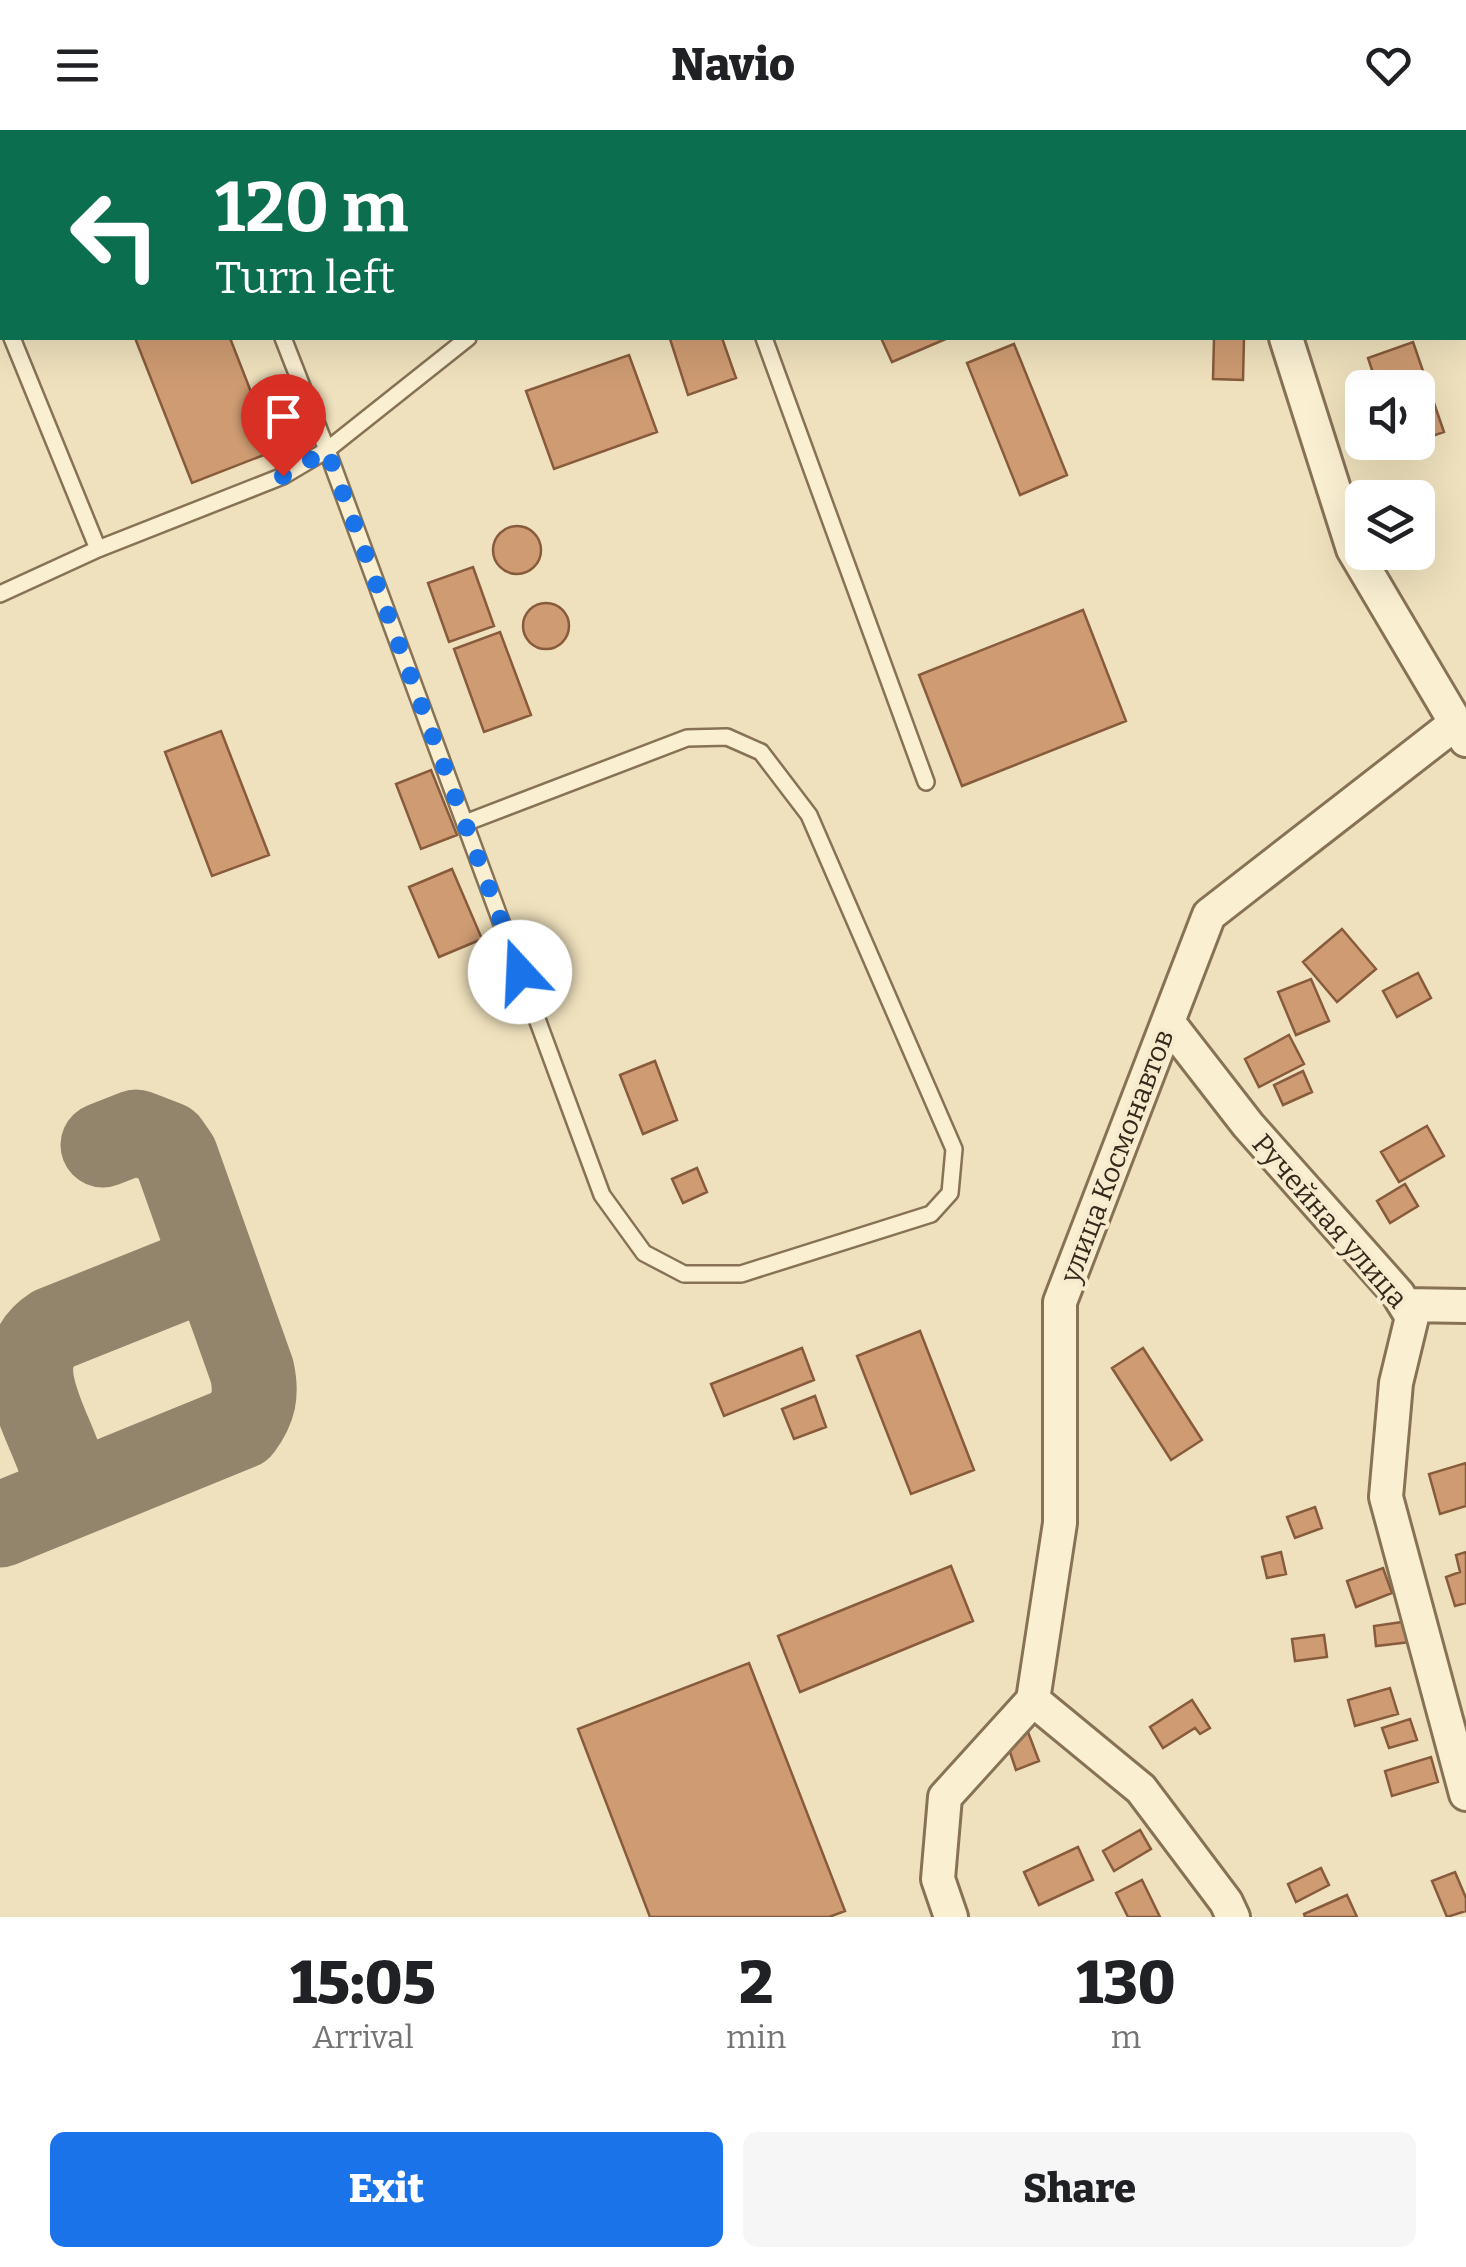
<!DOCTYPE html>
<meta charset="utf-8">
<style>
:root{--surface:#fff;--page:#f6f6f6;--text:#202124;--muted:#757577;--accent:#1a73e8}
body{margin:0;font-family:Bitter,serif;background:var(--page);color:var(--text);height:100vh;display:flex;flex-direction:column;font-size:38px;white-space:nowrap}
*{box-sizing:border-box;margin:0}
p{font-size:32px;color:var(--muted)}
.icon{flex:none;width:55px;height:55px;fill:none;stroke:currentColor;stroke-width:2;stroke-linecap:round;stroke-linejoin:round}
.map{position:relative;height:1787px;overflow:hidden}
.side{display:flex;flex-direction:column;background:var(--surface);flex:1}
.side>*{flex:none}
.banner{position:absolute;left:0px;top:0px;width:1468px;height:210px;box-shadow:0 10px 40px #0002;background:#0b6e4f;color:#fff;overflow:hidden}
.tools{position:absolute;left:1345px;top:240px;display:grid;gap:20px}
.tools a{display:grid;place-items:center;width:90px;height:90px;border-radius:15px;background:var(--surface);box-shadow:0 10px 40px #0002;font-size:50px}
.pin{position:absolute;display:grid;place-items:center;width:85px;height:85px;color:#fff;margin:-102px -42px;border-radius:50% 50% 50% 0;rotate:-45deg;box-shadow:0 0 10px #0007}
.pin .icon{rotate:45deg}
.me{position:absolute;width:110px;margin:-55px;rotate:340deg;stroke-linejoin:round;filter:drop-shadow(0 0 8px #0008)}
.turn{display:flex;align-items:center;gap:35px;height:210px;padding:0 50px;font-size:45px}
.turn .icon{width:130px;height:130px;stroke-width:2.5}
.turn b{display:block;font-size:70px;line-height:85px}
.eta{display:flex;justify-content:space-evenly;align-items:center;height:170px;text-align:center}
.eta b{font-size:60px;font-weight:800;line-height:70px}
.cta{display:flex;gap:20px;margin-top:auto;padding:20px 50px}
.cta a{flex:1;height:115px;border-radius:15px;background:var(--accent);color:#fff;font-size:40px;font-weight:800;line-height:115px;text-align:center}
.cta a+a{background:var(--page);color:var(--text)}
header{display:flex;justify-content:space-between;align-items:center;height:130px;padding:0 50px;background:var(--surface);font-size:45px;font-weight:800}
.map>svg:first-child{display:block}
</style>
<header><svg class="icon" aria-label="menu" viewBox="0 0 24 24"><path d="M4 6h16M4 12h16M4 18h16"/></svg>Navio<svg class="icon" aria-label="heart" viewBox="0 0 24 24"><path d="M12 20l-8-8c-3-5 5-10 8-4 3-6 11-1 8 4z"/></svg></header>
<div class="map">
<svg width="1466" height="1787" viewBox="0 0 1466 1787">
<rect width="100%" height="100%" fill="#efe1bd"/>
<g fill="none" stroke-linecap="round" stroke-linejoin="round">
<path stroke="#92856c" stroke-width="85" d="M 52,1374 L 62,1352 L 62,1337 C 49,1294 4,1231 53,1199 L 188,1145 L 208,1149 L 221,1158
M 0,1395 L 240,1297 C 254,1278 257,1264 252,1241 L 176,1027 L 167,1014 L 136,1002 L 103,1015"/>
</g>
<path fill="#ce9b72" stroke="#875b3b" stroke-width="2.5" d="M 55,0 L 149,0 L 150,2 L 56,2 Z
M 263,0 L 334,0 L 335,2 L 264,2 Z
M 135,208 L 230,208 L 274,321 L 192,353 Z
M 674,208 L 722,208 L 736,248 L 688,265 L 670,209 Z
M 881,208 L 948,208 L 892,232 Z
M 1214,208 L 1244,208 L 1243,250 L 1213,249 Z
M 1413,212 L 1444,302 L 1418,311 L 1418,258 L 1378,258 L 1368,228 Z
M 1014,214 L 1067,345 L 1020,365 L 967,233 Z
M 629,225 L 657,302 L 554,339 L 526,261 Z
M493 420a24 24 0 1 1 48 0a24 24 0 1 1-48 0Z
M 473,437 L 494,496 L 449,512 L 428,453 Z
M523 496a23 23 0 1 1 46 0a23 23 0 1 1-46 0Z
M 1083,480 L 1126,591 L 962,656 L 919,545 Z
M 500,502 L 531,585 L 484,602 L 454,519 Z
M 221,601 L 269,725 L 212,746 L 165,622 Z
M 431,640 L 457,705 L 421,719 L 396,654 Z
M 452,739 L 482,809 L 439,827 L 409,757 Z
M 1342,799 L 1376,839 L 1337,872 L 1303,832 Z
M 1418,843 L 1431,868 L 1397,887 L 1383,861 Z
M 1311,849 L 1329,891 L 1296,905 L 1278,862 Z
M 1289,905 L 1304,934 L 1259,957 L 1245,929 Z
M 655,931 L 677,990 L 643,1004 L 620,945 Z
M 1303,941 L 1312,962 L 1283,975 L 1274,955 Z
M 1427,996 L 1444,1026 L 1399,1052 L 1381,1022 Z
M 697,1038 L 707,1062 L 683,1073 L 672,1049 Z
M 1405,1054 L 1418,1076 L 1390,1093 L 1377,1071 Z
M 920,1201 L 974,1340 L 911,1364 L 857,1226 Z
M 802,1218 L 814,1250 L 724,1286 L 711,1254 Z
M 1143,1218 L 1202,1310 L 1171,1330 L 1112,1238 Z
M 815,1266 L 826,1297 L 794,1309 L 782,1279 Z
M 1466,1333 L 1466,1376 L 1440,1384 L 1429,1344 Z
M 1315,1377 L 1322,1398 L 1295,1408 L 1287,1387 Z
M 1281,1422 L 1286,1444 L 1267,1448 L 1262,1427 Z
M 1466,1422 L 1466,1473 L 1455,1476 L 1446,1447 L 1460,1442 L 1456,1425 Z
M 951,1436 L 973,1491 L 800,1562 L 778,1506 Z
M 1383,1438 L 1392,1463 L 1356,1477 L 1347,1451 Z
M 1409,1491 L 1411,1512 L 1376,1516 L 1374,1496 Z
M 1324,1505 L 1327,1527 L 1295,1531 L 1292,1509 Z
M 749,1533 L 845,1781 L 829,1787 L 650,1787 L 578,1599 Z
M 1390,1558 L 1398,1584 L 1355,1596 L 1348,1570 Z
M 1192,1570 L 1210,1598 L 1200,1604 L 1195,1598 L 1163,1618 L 1150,1597 Z
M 1410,1589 L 1417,1610 L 1389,1618 L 1382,1598 Z
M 1028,1602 L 1039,1631 L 1016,1640 L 1006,1610 Z
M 1431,1627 L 1438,1652 L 1392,1666 L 1385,1641 Z
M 1140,1700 L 1151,1719 L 1114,1741 L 1103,1721 Z
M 1078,1717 L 1093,1750 L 1039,1775 L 1024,1742 Z
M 1321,1738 L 1329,1755 L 1296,1772 L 1288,1754 Z
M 1455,1742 L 1466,1768 L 1466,1781 L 1447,1787 L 1432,1751 Z
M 1142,1750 L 1160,1787 L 1128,1787 L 1116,1763 Z
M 1347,1765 L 1357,1787 L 1305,1787 L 1304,1784 Z"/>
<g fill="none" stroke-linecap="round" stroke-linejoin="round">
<defs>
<path id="service" d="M 201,0 L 202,2
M 1034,0 L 1035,2
M 712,2 L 713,0
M 0,179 L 2,185
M 12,208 L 98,419
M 283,208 L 327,320 L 602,1065 L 644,1123 L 684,1144 L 741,1144 L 931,1084 L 950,1063 L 954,1019 L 809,685 L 761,622 L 727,607 L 687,608 L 465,693
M 764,208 L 926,652
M 0,464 L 98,419 L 283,346 L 327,320 L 468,208"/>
<path id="minor" d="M 1220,0 L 1221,2
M 1286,208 L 1353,419 L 1466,610
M 1168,892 L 1248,995 L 1398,1164 L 1412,1187 L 1396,1253 L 1386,1367 L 1466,1664
M 1405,1175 L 1466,1176
M 1033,1570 L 1141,1659 L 1226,1772 L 1233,1787
M 951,1787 L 938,1749 L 945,1667 L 1033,1570 L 1060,1393 L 1060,1172 L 1209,785 L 1456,593"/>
</defs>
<use href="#service" stroke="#877256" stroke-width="20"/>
<use href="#minor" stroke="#877256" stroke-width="38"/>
<use href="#service" stroke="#faefd1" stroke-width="15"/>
<use href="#minor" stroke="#faefd1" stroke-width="32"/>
</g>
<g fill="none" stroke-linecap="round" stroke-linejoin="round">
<path stroke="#1a73e8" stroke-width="18" stroke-dasharray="0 32.4" d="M 283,346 L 327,320 L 520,842"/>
</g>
<g text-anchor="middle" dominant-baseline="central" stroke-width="8" stroke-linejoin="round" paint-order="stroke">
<g font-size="28" fill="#36291b" stroke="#f6ebcd">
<text transform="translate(1117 1026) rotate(-69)">улица Космонавтов</text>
<text transform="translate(1330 1091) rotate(49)">Ручейная улица</text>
</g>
</g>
</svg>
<div class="tools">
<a><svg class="icon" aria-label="sound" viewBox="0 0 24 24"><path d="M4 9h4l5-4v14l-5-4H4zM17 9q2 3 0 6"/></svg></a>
<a><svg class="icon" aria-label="layers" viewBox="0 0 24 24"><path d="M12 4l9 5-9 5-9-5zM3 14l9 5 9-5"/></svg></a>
</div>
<div class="pin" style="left:283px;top:346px;background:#d93025"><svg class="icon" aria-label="arrive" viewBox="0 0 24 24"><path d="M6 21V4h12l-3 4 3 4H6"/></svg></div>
<svg class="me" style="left:520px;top:842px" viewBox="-20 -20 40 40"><circle r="19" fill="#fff"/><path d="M0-13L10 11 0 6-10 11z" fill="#1a73e8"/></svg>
<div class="banner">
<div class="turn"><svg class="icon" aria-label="left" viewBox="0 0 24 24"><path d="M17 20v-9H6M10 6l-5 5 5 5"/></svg><div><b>120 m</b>Turn left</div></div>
</div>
</div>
<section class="side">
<div class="eta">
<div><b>15:05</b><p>Arrival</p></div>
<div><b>2</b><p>min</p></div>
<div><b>130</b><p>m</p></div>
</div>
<div class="cta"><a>Exit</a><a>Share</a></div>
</section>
